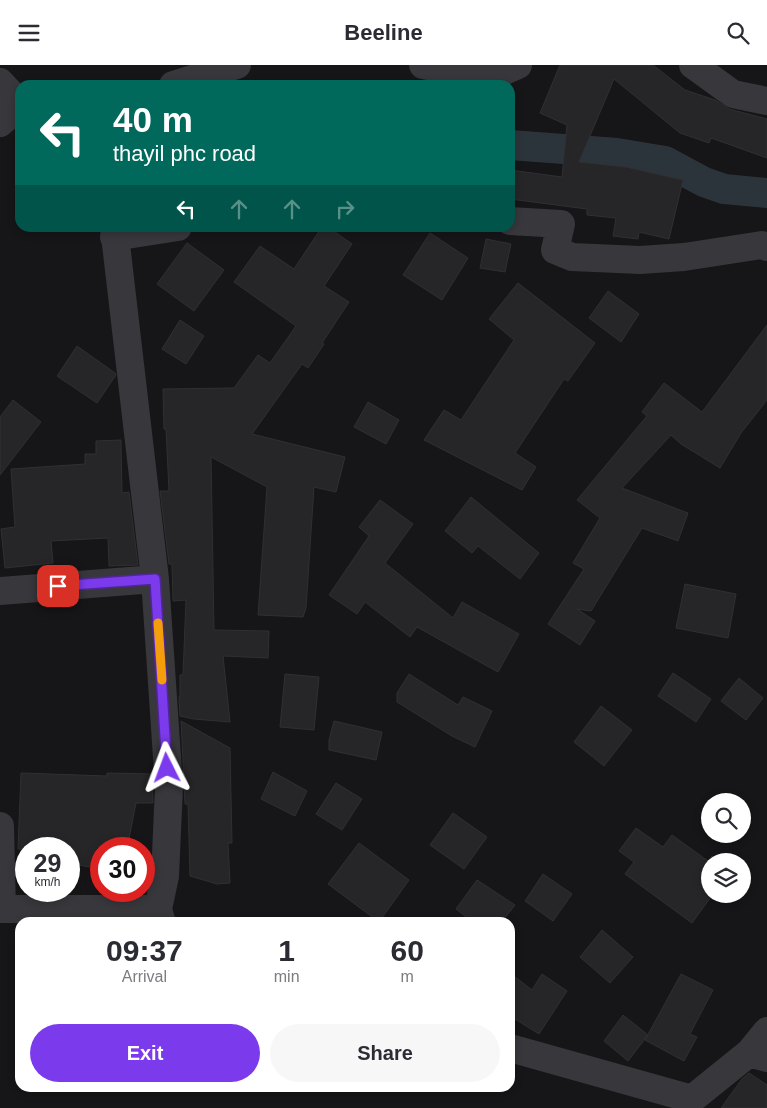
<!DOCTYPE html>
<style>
:root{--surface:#fff;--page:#f7f7f7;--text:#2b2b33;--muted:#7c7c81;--accent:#7c3aed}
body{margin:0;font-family:Helvetica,sans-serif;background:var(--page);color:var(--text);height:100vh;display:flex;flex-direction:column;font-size:19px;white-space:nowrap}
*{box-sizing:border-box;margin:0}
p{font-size:16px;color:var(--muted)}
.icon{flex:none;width:28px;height:28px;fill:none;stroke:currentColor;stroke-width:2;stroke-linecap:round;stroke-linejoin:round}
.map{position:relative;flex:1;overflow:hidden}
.details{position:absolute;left:15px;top:852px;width:500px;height:175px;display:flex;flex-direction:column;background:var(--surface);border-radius:15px;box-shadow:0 2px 8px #0003}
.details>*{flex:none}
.top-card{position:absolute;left:15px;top:15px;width:500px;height:152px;border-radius:15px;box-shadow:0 2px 8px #0003;background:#00695c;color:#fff;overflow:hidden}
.fabs{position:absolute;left:701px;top:728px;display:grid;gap:10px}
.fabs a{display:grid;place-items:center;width:50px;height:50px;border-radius:50%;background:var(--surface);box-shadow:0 2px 8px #0003;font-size:25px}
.speed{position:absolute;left:15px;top:772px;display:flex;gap:10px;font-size:25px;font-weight:700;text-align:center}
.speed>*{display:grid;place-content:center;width:65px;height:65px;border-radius:50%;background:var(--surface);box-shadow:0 2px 8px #0003;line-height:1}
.speed small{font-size:12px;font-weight:400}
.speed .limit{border:8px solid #d22;background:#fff;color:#111}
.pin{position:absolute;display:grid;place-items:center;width:42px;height:42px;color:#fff;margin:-21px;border-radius:10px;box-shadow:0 2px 8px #0006}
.me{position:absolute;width:55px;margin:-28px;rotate:357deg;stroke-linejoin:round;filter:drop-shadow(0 0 4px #0008)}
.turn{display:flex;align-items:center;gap:18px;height:105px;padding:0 15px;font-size:22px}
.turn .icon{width:65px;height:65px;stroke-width:2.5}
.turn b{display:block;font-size:35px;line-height:42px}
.lanes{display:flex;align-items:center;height:48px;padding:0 15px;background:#0003;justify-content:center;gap:25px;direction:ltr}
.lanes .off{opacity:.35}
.eta{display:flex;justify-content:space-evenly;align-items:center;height:85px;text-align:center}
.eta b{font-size:30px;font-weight:700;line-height:35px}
.primary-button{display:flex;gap:10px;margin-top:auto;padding:10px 15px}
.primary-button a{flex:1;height:58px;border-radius:30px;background:var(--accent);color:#fff;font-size:20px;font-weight:700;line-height:58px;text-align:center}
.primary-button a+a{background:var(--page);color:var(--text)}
header{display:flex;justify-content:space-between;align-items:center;height:65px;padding:0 15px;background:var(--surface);font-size:22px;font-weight:700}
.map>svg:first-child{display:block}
</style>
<header><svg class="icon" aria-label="menu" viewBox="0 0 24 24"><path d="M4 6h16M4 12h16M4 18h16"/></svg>Beeline<svg class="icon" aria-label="search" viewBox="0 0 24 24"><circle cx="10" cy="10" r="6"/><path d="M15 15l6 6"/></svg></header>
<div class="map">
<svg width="767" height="1043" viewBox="0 0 767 1043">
<rect width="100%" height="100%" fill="#161517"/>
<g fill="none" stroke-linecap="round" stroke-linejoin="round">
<path stroke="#2c343b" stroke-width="30" d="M 510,80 L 617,88 L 665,96 L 704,117 L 724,124 L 767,128"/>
</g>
<path fill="#262628" stroke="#303033" d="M 560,0 L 653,0 L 685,25 L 715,35 L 729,44 L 767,54 L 767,93 L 711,73 L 709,78 L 680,68 L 614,14 L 579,97 L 626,102 L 683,115 L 669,174 L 639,167 L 638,174 L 613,171 L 616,153 L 587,150 L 587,144 L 510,134 L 510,105 L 562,112 L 567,60 L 540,48 Z
M 322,162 L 328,162 L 352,179 L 324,221 L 349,237 L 322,278 L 324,279 L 308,303 L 302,299 L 252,369 L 345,392 L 336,427 L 314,422 L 306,543 L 303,552 L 258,550 L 267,422 L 211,392 L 214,565 L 269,566 L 268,593 L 223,591 L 230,657 L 194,654 L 180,651 L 179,632 L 180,632 L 180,610 L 183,610 L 186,535 L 173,536 L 172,499 L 169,499 L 160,426 L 169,426 L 166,364 L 164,364 L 163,324 L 234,323 L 258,290 L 270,298 L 296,261 L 234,217 L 260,181 L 294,204 Z
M 430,168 L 468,193 L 442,235 L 403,210 Z
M 486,174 L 511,179 L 505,207 L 480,203 Z
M 187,178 L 224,205 L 194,246 L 157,219 Z
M 518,218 L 595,278 L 568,316 L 564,314 L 515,388 L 536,402 L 522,425 L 424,375 L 444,345 L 461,355 L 514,275 L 489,254 Z
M 608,226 L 639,249 L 621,277 L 589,253 Z
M 180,255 L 204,271 L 186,299 L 162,284 Z
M 767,260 L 767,335 L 741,368 L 720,403 L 681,379 L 671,370 L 622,423 L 688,448 L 678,476 L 642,463 L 591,546 L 577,544 L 595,556 L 580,580 L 548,559 L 584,504 L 573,498 L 600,453 L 577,435 L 647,351 L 642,347 L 664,318 L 702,347 Z
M 77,281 L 115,308 L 116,310 L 97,338 L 57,311 Z
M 13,335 L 41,357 L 0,410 L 0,352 Z
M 368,337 L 399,355 L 386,379 L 354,362 Z
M 121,375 L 122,428 L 129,427 L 138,500 L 109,501 L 108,473 L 51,476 L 53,498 L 5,503 L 1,464 L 15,462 L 11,404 L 85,399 L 85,389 L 96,389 L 96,376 Z
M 471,432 L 539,488 L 520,514 L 478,481 L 472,488 L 445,466 Z
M 380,435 L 413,459 L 385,498 L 453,553 L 462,537 L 519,569 L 498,607 L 417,562 L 410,572 L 365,537 L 357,549 L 329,530 L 369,471 L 359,462 Z
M 685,519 L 736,529 L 728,573 L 676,563 Z
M 673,608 L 711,634 L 696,657 L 658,631 Z
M 285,609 L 319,612 L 314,665 L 280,662 Z
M 409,609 L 458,640 L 463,632 L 492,646 L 475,682 L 452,671 L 397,637 L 397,628 Z
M 739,613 L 763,633 L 746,655 L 721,636 Z
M 601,641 L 632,665 L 604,701 L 574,677 Z
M 181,656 L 230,683 L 232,778 L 228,778 L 230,818 L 217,819 L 190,811 L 188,739 L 185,739 Z
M 334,656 L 382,667 L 376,695 L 329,685 L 329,675 Z
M 273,707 L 307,726 L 295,751 L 261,734 Z
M 21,708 L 107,711 L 107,708 L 152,709 L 153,738 L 136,738 L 127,784 L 101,784 L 101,804 L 73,799 L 75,784 L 18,784 Z
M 336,718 L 362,734 L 342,765 L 316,749 Z
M 453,748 L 487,772 L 464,804 L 430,780 Z
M 636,763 L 663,782 L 672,770 L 708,796 L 712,791 L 720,796 L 710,796 L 710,829 L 713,829 L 692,858 L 625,809 L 634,797 L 619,786 Z
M 359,778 L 409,815 L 379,857 L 328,819 Z
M 543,809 L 572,829 L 553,856 L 525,836 Z
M 477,815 L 515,840 L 501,858 L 474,858 L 456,844 Z
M 602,865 L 633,892 L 610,918 L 580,892 Z
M 510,908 L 532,925 L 542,909 L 567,926 L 539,969 L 510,951 Z
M 681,909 L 713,925 L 690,969 L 697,972 L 684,996 L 645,975 Z
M 623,950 L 648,970 L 628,996 L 604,976 Z
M 749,1008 L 767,1020 L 767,1043 L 721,1043 L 742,1014 Z"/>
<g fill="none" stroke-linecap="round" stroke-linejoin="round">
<path stroke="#37373c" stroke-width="28" d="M 423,0 L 489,13 L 518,0
M 693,0 L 733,29 L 767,36
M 0,17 L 15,33 L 7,52 L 0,58
M 173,20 L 237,0
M 510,156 L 561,159 L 555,185 L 572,192 L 640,195 L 684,192 L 762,180 L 767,182
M 114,162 L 155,514 L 169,722 L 165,811 L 158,844
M 114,172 L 178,162
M 0,526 L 155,514
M 0,761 L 2,844
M 0,844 L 158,844 L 162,858
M 510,983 L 692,1034 L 749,988 L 767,993
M 749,988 L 767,966"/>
</g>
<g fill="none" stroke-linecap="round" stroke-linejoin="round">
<defs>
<path id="route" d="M 58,521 L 155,514 L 167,703"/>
</defs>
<use href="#route" stroke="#51269a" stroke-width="12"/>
<use href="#route" stroke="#7c3aed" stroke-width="9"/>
<path stroke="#f59e0b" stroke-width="9" d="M 158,558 L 162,615"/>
</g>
</svg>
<div class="fabs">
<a><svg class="icon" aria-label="search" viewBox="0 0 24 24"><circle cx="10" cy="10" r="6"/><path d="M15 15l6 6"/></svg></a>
<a><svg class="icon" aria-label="layers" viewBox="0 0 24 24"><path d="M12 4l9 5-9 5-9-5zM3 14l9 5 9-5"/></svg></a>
</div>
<div class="speed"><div>29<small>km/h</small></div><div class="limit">30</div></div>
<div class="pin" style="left:58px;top:521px;background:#d93025"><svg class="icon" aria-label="arrive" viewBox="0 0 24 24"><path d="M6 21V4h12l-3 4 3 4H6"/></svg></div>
<svg class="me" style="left:167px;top:703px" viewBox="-20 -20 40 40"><path d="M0-17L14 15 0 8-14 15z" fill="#7c3aed" stroke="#fff" stroke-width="4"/></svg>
<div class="top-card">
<div class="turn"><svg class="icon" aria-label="left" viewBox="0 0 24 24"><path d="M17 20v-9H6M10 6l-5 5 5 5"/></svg><div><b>40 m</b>thayil phc road</div></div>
<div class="lanes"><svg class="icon" aria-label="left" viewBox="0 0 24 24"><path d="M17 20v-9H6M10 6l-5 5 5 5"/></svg><svg class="icon off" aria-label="ahead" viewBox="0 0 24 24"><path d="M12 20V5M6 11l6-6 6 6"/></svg><svg class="icon off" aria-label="ahead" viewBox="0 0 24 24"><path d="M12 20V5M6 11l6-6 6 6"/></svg><svg class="icon off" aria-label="right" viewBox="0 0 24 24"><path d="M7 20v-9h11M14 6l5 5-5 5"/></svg></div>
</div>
<section class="details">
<div class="eta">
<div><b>09:37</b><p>Arrival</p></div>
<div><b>1</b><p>min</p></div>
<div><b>60</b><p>m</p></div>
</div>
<div class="primary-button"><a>Exit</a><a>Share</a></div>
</section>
</div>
